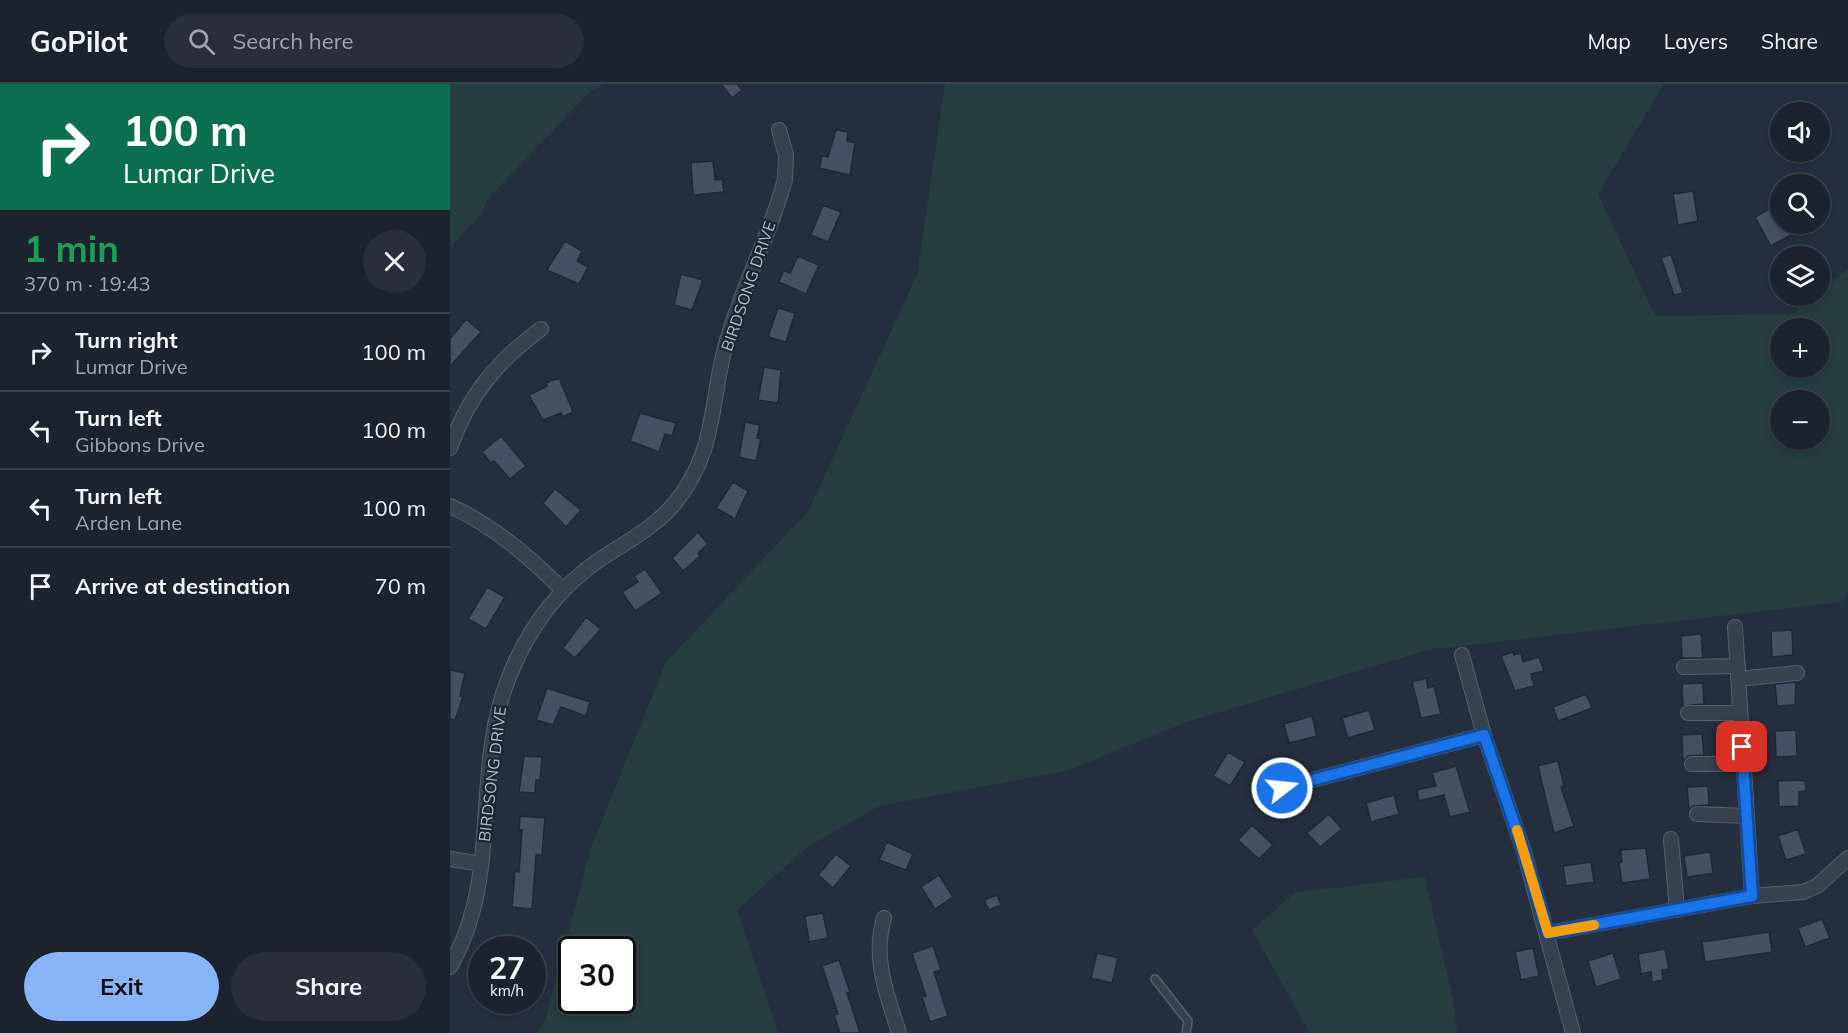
<!DOCTYPE html>
<meta charset="utf-8">
<style>
:root{--surface:#1b232e;--page:#282f3a;--text:#f1f3f6;--muted:#a0a4aa;--line:#39404a;--accent:#8ab4f8}
body{margin:0;font-family:Mulish,sans-serif;background:var(--page);color:var(--text);height:100vh;display:flex;flex-direction:column;font-size:22px;white-space:nowrap}
*{box-sizing:border-box;margin:0}
p{font-size:20px;color:var(--muted)}
.icon{flex:none;width:33px;height:33px;fill:none;stroke:currentColor;stroke-width:2;stroke-linecap:round;stroke-linejoin:round}
.map{position:relative;flex:1;overflow:hidden}
.panel{display:flex;flex-direction:column;background:var(--surface);width:450px}
.panel>*{flex:none}
.guide{background:#0b6e4f;color:#fff;overflow:hidden}
.controls{position:absolute;left:1320px;top:18px;display:grid;gap:12px}
.controls a{display:grid;place-items:center;width:60px;height:60px;border-radius:50%;background:var(--surface);box-shadow:0 3px 9px #0003,0 0 0 2px var(--line);font-size:30px}
.speed{position:absolute;left:18px;top:852px;display:flex;gap:12px;font-size:30px;font-weight:700;text-align:center}
.speed>*{display:grid;place-content:center;width:78px;height:78px;border-radius:50%;background:var(--surface);box-shadow:0 3px 9px #0003,0 0 0 2px var(--line);line-height:1}
.speed small{font-size:15px;font-weight:400}
.speed .limit{border:3px solid #111;border-radius:9px;background:#fff;color:#111}
.pin{position:absolute;display:grid;place-items:center;width:51px;height:51px;color:#fff;margin:-26px;border-radius:12px;box-shadow:0 3px 9px #0006}
.me{position:absolute;width:66px;margin:-33px;rotate:74deg;stroke-linejoin:round;filter:drop-shadow(0 0 4px #0008)}
.turn{display:flex;align-items:center;gap:21px;height:126px;padding:0 24px;font-size:27px}
.turn .icon{width:78px;height:78px;stroke-width:2.5}
.turn b{display:block;font-size:42px;line-height:51px}
.round{display:grid;place-items:center;flex:none;width:63px;height:63px;border-radius:32px;background:var(--page)}
.summary{display:flex;align-items:center;justify-content:space-between;height:102px;padding:0 24px}
h1{font-size:36px;font-weight:700;line-height:45px;color:#1e9e55}
.button{display:flex;gap:12px;margin-top:auto;padding:12px 24px}
.button a{flex:1;height:69px;border-radius:36px;background:var(--accent);color:#111;font-size:24px;font-weight:700;line-height:69px;text-align:center}
.button a+a{background:var(--page);color:var(--text)}
ul{padding:0;list-style:none}
li{display:flex;align-items:center;gap:18px;height:78px;padding:0 24px;border-top:2px solid var(--line)}
li div{flex:1}
li b{display:block;font-size:22px}
li em{font-style:normal}
header{display:flex;align-items:center;gap:36px;box-sizing:border-box;height:84px;padding:0 30px;background:var(--surface);border-bottom:2px solid var(--line)}
header strong{font-size:28px}
nav{display:flex;gap:33px;margin-inline-start:auto;font-size:21px}
.search{width:420px;height:54px;background:var(--page);display:flex;align-items:center;gap:15px;box-sizing:border-box;padding:0 21px;border-radius:33px;color:var(--muted);font-size:22px}
main{display:flex;flex:1;min-height:0}
.map>svg:first-child{display:block}
</style>
<header>
<strong>GoPilot</strong>
<div class="search"><svg class="icon" aria-label="search" viewBox="0 0 24 24"><circle cx="10" cy="10" r="6"/><path d="M15 15l6 6"/></svg>Search here</div>
<nav><a>Map</a><a>Layers</a><a>Share</a></nav>
</header>
<main>
<section class="panel">
<div class="guide">
<div class="turn"><svg class="icon" aria-label="right" viewBox="0 0 24 24"><path d="M7 20v-9h11M14 6l5 5-5 5"/></svg><div><b>100 m</b>Lumar Drive</div></div>
</div>
<div class="summary"><div><h1>1 min</h1><p>370 m · 19:43</p></div><a class="round"><svg class="icon" aria-label="close" viewBox="0 0 24 24"><path d="M6 6l12 12M18 6L6 18"/></svg></a></div>
<ul>
<li><svg class="icon" aria-label="right" viewBox="0 0 24 24"><path d="M7 20v-9h11M14 6l5 5-5 5"/></svg><div><b>Turn right</b><p>Lumar Drive</p></div><em>100 m</em></li>
<li><svg class="icon" aria-label="left" viewBox="0 0 24 24"><path d="M17 20v-9H6M10 6l-5 5 5 5"/></svg><div><b>Turn left</b><p>Gibbons Drive</p></div><em>100 m</em></li>
<li><svg class="icon" aria-label="left" viewBox="0 0 24 24"><path d="M17 20v-9H6M10 6l-5 5 5 5"/></svg><div><b>Turn left</b><p>Arden Lane</p></div><em>100 m</em></li>
<li><svg class="icon" aria-label="arrive" viewBox="0 0 24 24"><path d="M6 21V4h12l-3 4 3 4H6"/></svg><div><b>Arrive at destination</b></div><em>70 m</em></li>
</ul>
<div class="button"><a>Exit</a><a>Share</a></div>
</section>
<div class="map">
<svg width="1398" height="949" viewBox="0 0 1398 949">
<rect width="100%" height="100%" fill="#242f3e"/>
<path fill="#263c3f" fill-rule="evenodd" d="M 0,0 L 154,0 L 138,10 L 39,113 L 32,128 L 0,164 Z
M 495,0 L 1214,0 L 1148,110 L 1205,232 L 1343,230 L 1365,212 L 1370,212 L 1370,208 L 1398,185 L 1398,508 L 1392,518 L 978,566 L 737,638 L 616,687 L 429,722 L 357,763 L 287,826 L 328,949 L 87,949 L 95,937 L 140,767 L 216,578 L 358,428 L 467,191 ZM 1330,244 L 1370,244 L 1370,284 L 1330,284 ZM 1330,316 L 1370,316 L 1370,356 L 1330,356 ZM 122,866 L 172,866 L 172,916 L 122,916 Z
M 975,793 L 1004,921 L 1007,949 L 860,949 L 802,846 L 846,808 Z"/>
<path fill="#455162" stroke="#1f2835" stroke-width="1.5" d="M 271,0 L 287,0 L 292,6 L 282,14 Z
M 386,46 L 398,48 L 397,57 L 405,59 L 400,91 L 369,84 L 372,72 L 378,73 Z
M 263,77 L 265,96 L 272,95 L 274,108 L 243,111 L 241,79 Z
M 1243,107 L 1248,137 L 1228,141 L 1223,110 Z
M 373,121 L 391,128 L 378,158 L 361,151 Z
M 1321,124 L 1324,130 L 1330,126 L 1330,140 L 1341,140 L 1346,148 L 1321,162 L 1305,133 Z
M 115,157 L 132,167 L 127,177 L 138,183 L 129,200 L 97,186 Z
M 1221,170 L 1233,209 L 1224,211 L 1211,174 Z
M 348,172 L 369,181 L 356,210 L 329,198 L 334,186 L 340,189 Z
M 231,190 L 253,196 L 242,226 L 224,221 Z
M 328,224 L 345,229 L 336,258 L 318,253 Z
M 16,235 L 31,248 L 0,282 L 0,255 Z
M 314,283 L 331,286 L 328,319 L 308,316 Z
M 109,294 L 123,328 L 112,333 L 111,329 L 93,336 L 79,311 L 97,302 L 96,299 Z
M 190,329 L 226,339 L 222,352 L 215,350 L 209,368 L 180,357 Z
M 295,338 L 310,341 L 307,354 L 311,355 L 306,377 L 289,373 Z
M 51,352 L 76,382 L 60,395 L 44,377 L 41,379 L 32,368 Z
M 283,398 L 298,407 L 285,435 L 266,424 Z
M 105,405 L 131,426 L 116,443 L 93,419 Z
M 248,448 L 258,460 L 248,469 L 250,472 L 233,487 L 222,474 Z
M 195,485 L 212,509 L 185,527 L 172,508 L 188,498 L 184,492 Z
M 37,503 L 55,513 L 36,545 L 18,535 Z
M 136,533 L 151,545 L 125,574 L 113,564 Z
M 1342,546 L 1343,571 L 1322,573 L 1321,547 Z
M 1251,550 L 1253,574 L 1232,574 L 1231,552 Z
M 1063,568 L 1064,571 L 1071,569 L 1073,578 L 1089,573 L 1094,587 L 1081,590 L 1084,602 L 1065,607 L 1051,572 Z
M 0,586 L 15,589 L 10,612 L 13,613 L 5,636 L 0,635 Z
M 976,594 L 978,604 L 984,602 L 991,630 L 971,634 L 962,598 Z
M 1346,598 L 1345,621 L 1327,622 L 1325,600 Z
M 1253,599 L 1254,620 L 1233,622 L 1232,600 Z
M 97,604 L 140,618 L 136,632 L 111,623 L 103,641 L 86,636 Z
M 1136,610 L 1142,624 L 1108,637 L 1103,623 Z
M 919,626 L 925,646 L 898,654 L 892,634 Z
M 862,632 L 867,652 L 839,659 L 834,640 Z
M 1346,646 L 1347,672 L 1326,673 L 1325,647 Z
M 1252,650 L 1254,671 L 1238,672 L 1233,677 L 1232,651 Z
M 778,668 L 795,678 L 780,702 L 763,692 Z
M 74,672 L 92,673 L 90,696 L 86,696 L 85,709 L 69,708 Z
M 1108,677 L 1114,702 L 1111,703 L 1124,742 L 1104,749 L 1088,682 Z
M 1006,682 L 1020,728 L 1000,733 L 994,711 L 969,717 L 967,706 L 986,702 L 982,689 Z
M 1348,696 L 1355,697 L 1356,707 L 1349,708 L 1349,722 L 1329,723 L 1328,697 Z
M 1258,702 L 1259,721 L 1243,722 L 1239,727 L 1237,703 Z
M 944,711 L 949,730 L 921,738 L 916,719 Z
M 879,730 L 892,745 L 870,763 L 857,749 Z
M 70,732 L 95,734 L 92,771 L 86,771 L 82,825 L 62,823 L 65,787 L 69,788 L 72,746 L 69,745 Z
M 802,741 L 823,761 L 809,775 L 788,756 Z
M 1348,745 L 1356,770 L 1336,776 L 1328,752 Z
M 437,758 L 463,770 L 456,786 L 429,776 Z
M 1196,764 L 1200,795 L 1172,799 L 1169,779 L 1172,778 L 1171,766 Z
M 1260,768 L 1263,789 L 1237,793 L 1234,772 Z
M 386,770 L 401,782 L 383,804 L 368,791 Z
M 1141,778 L 1144,798 L 1116,802 L 1113,782 Z
M 489,791 L 503,813 L 485,825 L 471,803 Z
M 547,811 L 551,821 L 539,826 L 534,816 Z
M 373,829 L 378,854 L 359,858 L 355,832 Z
M 1372,835 L 1380,854 L 1355,863 L 1348,844 Z
M 1319,848 L 1322,868 L 1255,878 L 1252,858 Z
M 483,862 L 491,886 L 484,888 L 498,932 L 480,938 L 472,913 L 476,912 L 462,869 Z
M 1083,864 L 1089,892 L 1071,896 L 1065,868 Z
M 1215,865 L 1219,885 L 1212,886 L 1213,896 L 1202,898 L 1201,888 L 1191,890 L 1188,870 Z
M 647,869 L 668,874 L 662,899 L 641,894 Z
M 1163,869 L 1171,895 L 1146,903 L 1138,877 Z
M 389,876 L 400,908 L 397,909 L 410,949 L 390,949 L 384,931 L 388,930 L 372,882 Z"/>
<g fill="none" stroke-linecap="round" stroke-linejoin="round">
<defs>
<path id="lane" d="M 705,895 L 738,937 L 736,949"/>
<path id="street" d="M 0,364 C 18,312 47,277 91,245
M 0,422 C 44,442 78,472 112,505
M 1285,543 L 1302,812
M 1012,571 L 1034,651 L 1075,771 L 1123,949
M 1234,583 L 1288,582
M 1288,595 L 1347,589
M 1238,629 L 1290,629
M 1242,680 L 1293,680
M 832,704 L 1034,651
M 1247,730 L 1296,732
M 1221,755 L 1227,826
M 0,775 L 31,780
M 434,834 C 422,875 437,910 449,949
M 1098,849 L 1302,812 L 1353,808 L 1367,802 L 1398,774
M 0,883 C 53,791 21,687 59,593 C 78,545 107,505 149,476 C 176,458 204,444 225,419 C 269,364 259,315 278,253 C 294,199 321,149 335,95 L 336,71 L 329,46"/>
</defs>
<use href="#lane" stroke="#565f6c" stroke-width="10"/>
<use href="#street" stroke="#565f6c" stroke-width="16"/>
<use href="#lane" stroke="#38414e" stroke-width="7"/>
<use href="#street" stroke="#38414e" stroke-width="14"/>
</g>
<g fill="none" stroke-linecap="round" stroke-linejoin="round">
<defs>
<path id="route" d="M 832,704 L 1034,651 L 1075,771 L 1098,849 L 1302,812 L 1292,663"/>
</defs>
<use href="#route" stroke="#114b97" stroke-width="15"/>
<use href="#route" stroke="#1a73e8" stroke-width="10"/>
<path stroke="#f59e0b" stroke-width="10" d="M 1067,746 L 1098,849 L 1144,841"/>
</g>
<g text-anchor="middle" dominant-baseline="central" stroke-width="4.5" stroke-linejoin="round" paint-order="stroke">
<g font-size="16" fill="#b4bcc9" stroke="#1d2633">
<text transform="translate(298 202) rotate(-71)">BIRDSONG DRIVE</text>
<text transform="translate(42 690) rotate(-83)">BIRDSONG DRIVE</text>
</g>
</g>
</svg>
<div class="controls">
<a><svg class="icon" aria-label="sound" viewBox="0 0 24 24"><path d="M4 9h4l5-4v14l-5-4H4zM17 9q2 3 0 6"/></svg></a>
<a><svg class="icon" aria-label="search" viewBox="0 0 24 24"><circle cx="10" cy="10" r="6"/><path d="M15 15l6 6"/></svg></a>
<a><svg class="icon" aria-label="layers" viewBox="0 0 24 24"><path d="M12 4l9 5-9 5-9-5zM3 14l9 5 9-5"/></svg></a>
<a>+</a>
<a>−</a>
</div>
<div class="speed"><div>27<small>km/h</small></div><div class="limit">30</div></div>
<div class="pin" style="left:1292px;top:663px;background:#d93025"><svg class="icon" aria-label="arrive" viewBox="0 0 24 24"><path d="M6 21V4h12l-3 4 3 4H6"/></svg></div>
<svg class="me" style="left:832px;top:704px" viewBox="-20 -20 40 40"><circle r="17" fill="#1a73e8" stroke="#fff" stroke-width="3"/><path d="M0-11L8 9 0 5-8 9z" fill="#fff"/></svg>
</div>
</main>
